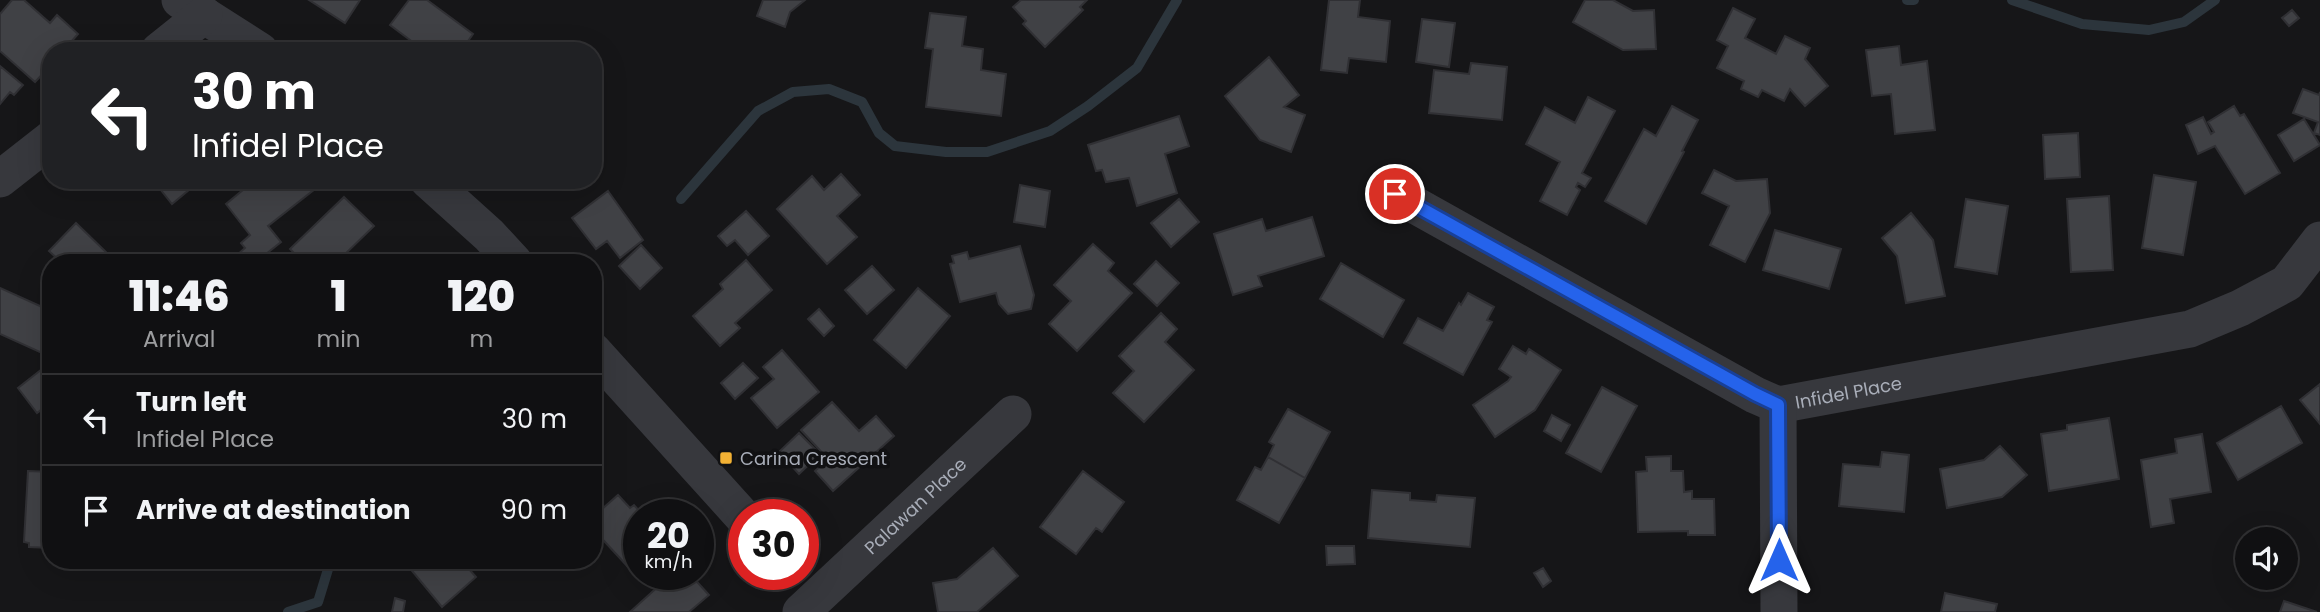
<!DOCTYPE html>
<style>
:root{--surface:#101012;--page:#1e1e20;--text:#f1f3f6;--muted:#9c9d9f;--line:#303032}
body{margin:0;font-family:Poppins,sans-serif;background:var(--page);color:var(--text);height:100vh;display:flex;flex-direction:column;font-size:26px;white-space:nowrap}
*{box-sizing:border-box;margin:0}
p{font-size:23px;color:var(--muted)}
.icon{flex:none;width:38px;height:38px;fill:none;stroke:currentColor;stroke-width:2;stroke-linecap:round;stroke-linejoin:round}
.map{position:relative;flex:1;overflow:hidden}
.side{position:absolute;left:42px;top:254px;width:560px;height:315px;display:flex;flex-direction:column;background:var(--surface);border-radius:28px;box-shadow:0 7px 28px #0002,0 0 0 2px var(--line)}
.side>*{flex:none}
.banner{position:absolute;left:42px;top:42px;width:560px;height:147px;border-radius:28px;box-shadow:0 7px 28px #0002,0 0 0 2px var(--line);background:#202124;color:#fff;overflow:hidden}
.buttons{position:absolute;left:2235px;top:527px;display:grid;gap:14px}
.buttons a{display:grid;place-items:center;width:63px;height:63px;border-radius:50%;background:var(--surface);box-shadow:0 7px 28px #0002,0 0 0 2px var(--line);font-size:35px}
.speed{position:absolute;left:623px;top:499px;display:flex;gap:14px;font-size:35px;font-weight:700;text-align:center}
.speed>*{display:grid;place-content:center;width:91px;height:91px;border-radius:50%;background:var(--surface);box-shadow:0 7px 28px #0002,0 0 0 2px var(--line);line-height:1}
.speed small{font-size:18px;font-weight:400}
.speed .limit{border:10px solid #d22;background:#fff;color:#111}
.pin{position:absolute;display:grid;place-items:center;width:60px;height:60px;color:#fff;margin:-30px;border:4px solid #fff;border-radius:50%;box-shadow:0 2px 7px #0007}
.me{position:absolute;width:77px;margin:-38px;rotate:0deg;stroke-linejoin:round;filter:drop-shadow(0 0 5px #0008)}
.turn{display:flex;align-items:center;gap:24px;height:147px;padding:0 35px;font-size:32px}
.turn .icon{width:91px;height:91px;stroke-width:2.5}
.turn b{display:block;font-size:49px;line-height:60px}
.eta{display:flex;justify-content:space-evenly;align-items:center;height:119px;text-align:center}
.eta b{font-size:42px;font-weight:800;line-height:49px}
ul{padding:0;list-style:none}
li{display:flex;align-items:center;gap:21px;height:91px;padding:0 35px;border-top:2px solid var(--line)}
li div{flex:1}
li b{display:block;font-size:26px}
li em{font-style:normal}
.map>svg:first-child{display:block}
</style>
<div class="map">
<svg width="2320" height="612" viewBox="0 0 2320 612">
<rect width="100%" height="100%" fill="#161618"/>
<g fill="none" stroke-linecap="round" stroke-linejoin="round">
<path stroke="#2c353c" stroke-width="10" d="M 1907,0 L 1914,0
M 2012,0 L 2082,24 L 2149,30 L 2184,22 L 2215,0
M 681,199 L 758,111 L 793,92 L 829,89 L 862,102 L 879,133 L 895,146 L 946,152 L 987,152 L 1050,131 L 1088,106 L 1137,68 L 1177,0
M 288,612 L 318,602 L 329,566 L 334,560"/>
</g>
<path fill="#404145" stroke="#303034" stroke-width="2" d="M 12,0 L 24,0 L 50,23 L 57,15 L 78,34 L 63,51 L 51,51 L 51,65 L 35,82 L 0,51 L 0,14 Z
M 309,0 L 360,0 L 345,23 Z
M 409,0 L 427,0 L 473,34 L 461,51 L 415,51 L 418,46 L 390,25 Z
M 763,0 L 805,0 L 790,12 L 785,27 L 757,16 Z
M 1021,0 L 1087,0 L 1080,7 L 1083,10 L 1045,47 L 1023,24 L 1026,21 L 1013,7 Z
M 1329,0 L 1360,0 L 1358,17 L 1390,21 L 1386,62 L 1349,58 L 1347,73 L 1321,70 Z
M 1585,0 L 1613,0 L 1633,11 L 1654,10 L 1656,49 L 1623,50 L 1573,22 Z
M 1733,8 L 1755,19 L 1745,38 L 1776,54 L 1785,36 L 1810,48 L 1805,59 L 1828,86 L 1805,106 L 1790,89 L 1784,101 L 1762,90 L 1758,97 L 1741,89 L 1744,81 L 1717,68 L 1728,46 L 1717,40 Z
M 2292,10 L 2299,18 L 2289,26 L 2282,18 Z
M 930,13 L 966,17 L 962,46 L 983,49 L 981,70 L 1006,74 L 1001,116 L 926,107 L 933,49 L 925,48 Z
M 1422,19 L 1455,23 L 1449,67 L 1416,62 Z
M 1899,46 L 1901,65 L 1927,61 L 1935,130 L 1895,134 L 1891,94 L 1872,96 L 1866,50 Z
M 1269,57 L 1299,95 L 1284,107 L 1305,115 L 1291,152 L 1260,140 L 1225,96 Z
M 1471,63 L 1507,67 L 1502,120 L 1429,113 L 1434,70 L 1469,74 Z
M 0,66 L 23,85 L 14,95 L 10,92 L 0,104 Z
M 2303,89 L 2319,95 L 2320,92 L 2320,135 L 2314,133 L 2318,122 L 2293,113 Z
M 1588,97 L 1615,111 L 1582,173 L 1591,178 L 1585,187 L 1578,183 L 1576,187 L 1580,190 L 1567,215 L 1540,201 L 1560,162 L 1526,144 L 1545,107 L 1575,123 Z
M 1672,106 L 1698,120 L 1682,151 L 1684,152 L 1646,224 L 1605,201 L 1644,129 L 1656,136 Z
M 2234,106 L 2240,116 L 2244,114 L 2280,173 L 2245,194 L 2215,146 L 2198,154 L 2186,125 L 2203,117 L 2211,134 L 2214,132 L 2208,122 Z
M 1179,116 L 1189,146 L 1165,154 L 1177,193 L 1137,206 L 1129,178 L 1106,182 L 1102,170 L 1096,171 L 1088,145 Z
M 2304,119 L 2320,145 L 2294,161 L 2278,135 Z
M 2078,133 L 2080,177 L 2045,179 L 2043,135 Z
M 1714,170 L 1736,181 L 1767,179 L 1770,213 L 1745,262 L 1710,245 L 1729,206 L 1702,193 Z
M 841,174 L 860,195 L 837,216 L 857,237 L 827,264 L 777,209 L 812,176 L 824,190 Z
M 2154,175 L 2196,182 L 2183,255 L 2142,248 Z
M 153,180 L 201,180 L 172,204 Z
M 255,180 L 308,180 L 315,189 L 268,226 L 281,242 L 256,262 L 243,262 L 237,255 L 245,248 L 241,243 L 250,235 L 226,204 Z
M 1020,185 L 1050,191 L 1045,227 L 1014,222 Z
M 608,191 L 643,240 L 620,258 L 607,241 L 596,249 L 572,218 Z
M 2109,196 L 2113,270 L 2071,272 L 2067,199 Z
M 344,197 L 374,226 L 341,258 L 345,262 L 303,262 L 290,249 Z
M 1179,199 L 1199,222 L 1171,247 L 1151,223 Z
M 1966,199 L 2008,206 L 1997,274 L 1955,267 Z
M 746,211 L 769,236 L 748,255 L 735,240 L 727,246 L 718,236 Z
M 1911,213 L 1933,240 L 1945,296 L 1906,303 L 1897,256 L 1882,238 Z
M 1312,217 L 1324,256 L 1258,276 L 1262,286 L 1233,295 L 1214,234 L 1262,219 L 1266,231 Z
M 76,223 L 110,256 L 132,261 L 132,262 L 61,262 L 49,251 Z
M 1775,230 L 1841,249 L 1829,289 L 1763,270 Z
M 1093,244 L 1114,263 L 1108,271 L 1132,293 L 1077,351 L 1049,324 L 1071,301 L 1054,285 Z
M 641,245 L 662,268 L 640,289 L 619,266 Z
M 1020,246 L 1034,295 L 1031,309 L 1008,314 L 999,304 L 996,293 L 960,302 L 950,264 L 954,263 L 952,256 L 967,252 L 969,259 Z
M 746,260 L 772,290 L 735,323 L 740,328 L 720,346 L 693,316 L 723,289 L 720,284 Z
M 1156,261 L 1179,283 L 1157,306 L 1134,284 Z
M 1341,263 L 1404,300 L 1383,337 L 1320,299 Z
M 872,266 L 894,290 L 867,314 L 845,290 Z
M 0,288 L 51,311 L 51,334 L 42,353 L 0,334 Z
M 918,288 L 950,316 L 906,368 L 874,340 Z
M 1468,293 L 1494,307 L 1487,320 L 1492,322 L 1463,375 L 1404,343 L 1418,318 L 1443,331 L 1459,303 L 1461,305 Z
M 819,309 L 834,326 L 824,336 L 808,319 Z
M 1161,313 L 1177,329 L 1165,342 L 1194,370 L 1144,422 L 1113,393 L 1134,371 L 1119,356 Z
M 1513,346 L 1526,354 L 1529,349 L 1561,370 L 1535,410 L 1495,437 L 1473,405 L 1508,381 L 1511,377 L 1499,369 Z
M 782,350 L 819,392 L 777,428 L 751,398 L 774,379 L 763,367 Z
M 51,362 L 51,402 L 37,413 L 18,388 Z
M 743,363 L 758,378 L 735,399 L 721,383 Z
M 2320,384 L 2320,424 L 2300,400 Z
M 1602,387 L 1637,406 L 1601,472 L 1566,453 Z
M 832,402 L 859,431 L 876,416 L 894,436 L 833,491 L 815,471 L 828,459 L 801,430 Z
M 2281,406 L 2302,443 L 2238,480 L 2217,443 Z
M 1288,409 L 1330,432 L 1305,478 L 1268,457 L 1274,445 L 1269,442 Z
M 1552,415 L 1570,425 L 1561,441 L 1544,431 Z
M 2109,418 L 2119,479 L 2049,491 L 2041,434 L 2067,430 L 2067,425 Z
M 799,433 L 820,454 L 799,474 L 779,452 Z
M 2202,434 L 2211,492 L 2170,499 L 2174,523 L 2151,527 L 2141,460 L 2177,453 L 2175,439 Z
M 2000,446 L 2027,475 L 2002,497 L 1947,508 L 1940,469 L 1984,460 Z
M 1882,452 L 1909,455 L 1904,512 L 1839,506 L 1843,464 L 1880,467 Z
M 1671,456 L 1671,471 L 1683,471 L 1684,492 L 1692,491 L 1692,499 L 1714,499 L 1715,535 L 1688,535 L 1688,531 L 1638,532 L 1636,472 L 1647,471 L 1646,457 Z
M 1268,457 L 1305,478 L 1279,523 L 1237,500 L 1255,467 L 1261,470 Z
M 28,471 L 51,472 L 51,548 L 29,547 L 29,543 L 24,542 Z
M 1083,471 L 1124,502 L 1102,532 L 1096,528 L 1076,554 L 1040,527 Z
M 1372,490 L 1410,493 L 1410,500 L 1436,502 L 1437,495 L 1475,498 L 1470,547 L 1368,538 Z
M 618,495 L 630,508 L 634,505 L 642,514 L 639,514 L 639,559 L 629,568 L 593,529 L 593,517 Z
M 1326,546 L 1354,546 L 1355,564 L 1327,565 Z
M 993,548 L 1018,576 L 977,612 L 938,612 L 933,583 L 957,579 Z
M 403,560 L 461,560 L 476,577 L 442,607 Z
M 1543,568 L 1551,581 L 1543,587 L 1534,573 Z
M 672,574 L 690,574 L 709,595 L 689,612 L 630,612 Z
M 1945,593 L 1997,604 L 1995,612 L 1941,612 Z
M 395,598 L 405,601 L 403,612 L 392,612 Z
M 2284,601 L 2317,612 L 2280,612 Z"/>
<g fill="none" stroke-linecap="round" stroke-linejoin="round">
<g stroke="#37383d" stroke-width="37">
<path d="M 180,0 L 260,51"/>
<path d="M 159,51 L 204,15"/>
<path d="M 0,179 L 51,139"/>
<path d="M 428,180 L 489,235 L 514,262"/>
<path id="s1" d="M 1395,194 L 1755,395 L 1778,405 L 2190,329 L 2240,308 L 2287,283 L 2320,240"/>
<path d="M 593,351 L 744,518"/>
<path d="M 1778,405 L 1779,612"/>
<path id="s2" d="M 801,612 L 1013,414"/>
</g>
</g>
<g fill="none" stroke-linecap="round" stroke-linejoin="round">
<defs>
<path id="route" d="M 1395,194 L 1755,394 L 1778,405 L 1779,560"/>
</defs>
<use href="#route" stroke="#184099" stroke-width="18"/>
<use href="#route" stroke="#2563eb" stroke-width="12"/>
</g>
<rect fill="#f2b134" stroke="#111113" stroke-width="2.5" x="719" y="451" width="14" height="14" rx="3.5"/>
<g text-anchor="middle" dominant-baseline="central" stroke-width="7" stroke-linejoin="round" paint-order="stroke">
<g font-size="18" fill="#a8adb8" stroke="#111113">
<text stroke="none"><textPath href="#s1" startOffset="509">Infidel Place</textPath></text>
<text stroke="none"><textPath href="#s2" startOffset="156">Palawan Place</textPath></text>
</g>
<g font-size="18" fill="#a8adb8" stroke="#111113" text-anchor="start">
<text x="740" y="458">Carina Crescent</text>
</g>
</g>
</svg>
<div class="buttons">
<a><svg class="icon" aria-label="sound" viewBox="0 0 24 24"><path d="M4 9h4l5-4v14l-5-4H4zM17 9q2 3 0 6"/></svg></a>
</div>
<div class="speed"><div>20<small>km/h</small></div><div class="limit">30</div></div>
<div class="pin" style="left:1395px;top:194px;background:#d93025"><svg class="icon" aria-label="arrive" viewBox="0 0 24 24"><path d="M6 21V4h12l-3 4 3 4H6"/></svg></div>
<svg class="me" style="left:1779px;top:560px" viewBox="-20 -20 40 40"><path d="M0-17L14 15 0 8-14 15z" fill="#2563eb" stroke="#fff" stroke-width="4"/></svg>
<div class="banner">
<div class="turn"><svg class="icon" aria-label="left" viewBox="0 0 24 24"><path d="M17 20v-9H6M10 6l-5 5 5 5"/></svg><div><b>30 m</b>Infidel Place</div></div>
</div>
<section class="side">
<div class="eta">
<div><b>11:46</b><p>Arrival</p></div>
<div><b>1</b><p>min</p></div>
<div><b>120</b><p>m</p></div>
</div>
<ul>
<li><svg class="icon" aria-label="left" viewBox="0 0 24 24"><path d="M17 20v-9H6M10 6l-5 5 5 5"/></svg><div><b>Turn left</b><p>Infidel Place</p></div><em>30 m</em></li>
<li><svg class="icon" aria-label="arrive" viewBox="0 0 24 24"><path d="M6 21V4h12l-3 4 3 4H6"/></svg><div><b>Arrive at destination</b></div><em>90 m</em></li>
</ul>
</section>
</div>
